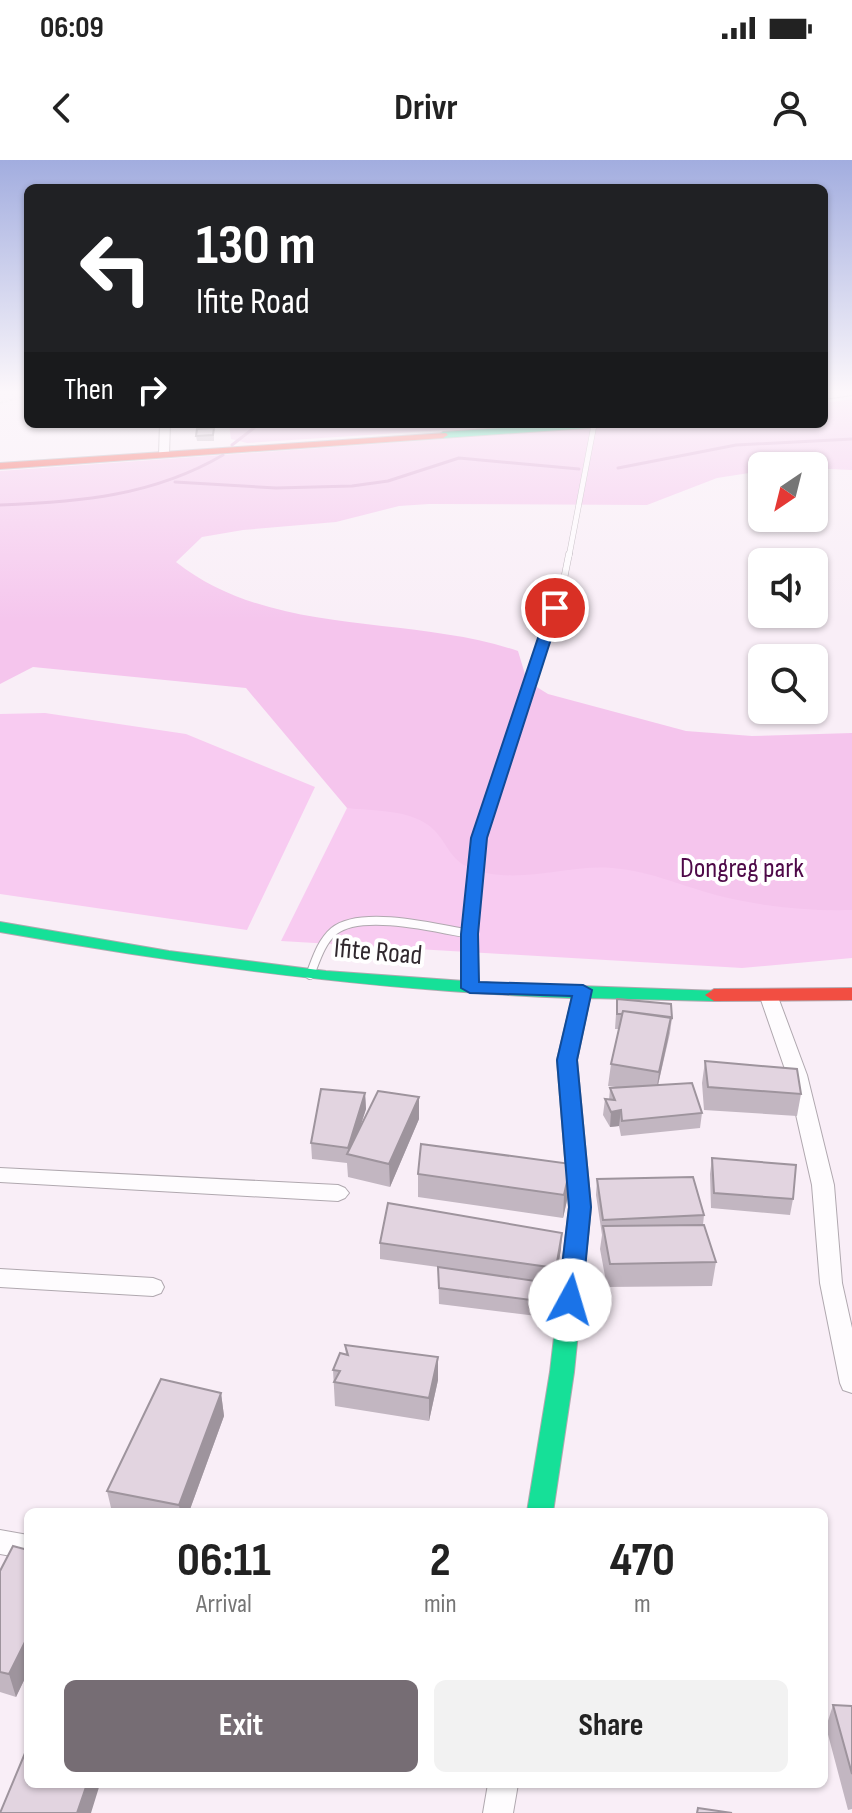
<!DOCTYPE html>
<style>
:root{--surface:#fff;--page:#f2f2f2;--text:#222;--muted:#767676;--accent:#766d74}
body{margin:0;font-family:"Sofia Sans Condensed",sans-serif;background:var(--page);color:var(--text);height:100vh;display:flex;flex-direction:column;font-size:30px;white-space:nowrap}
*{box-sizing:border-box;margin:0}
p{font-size:26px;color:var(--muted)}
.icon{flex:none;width:44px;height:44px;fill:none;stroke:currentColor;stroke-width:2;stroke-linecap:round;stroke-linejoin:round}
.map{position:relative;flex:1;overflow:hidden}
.details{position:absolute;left:24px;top:1348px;width:804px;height:280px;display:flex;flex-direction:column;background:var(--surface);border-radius:12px;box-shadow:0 2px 6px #0004}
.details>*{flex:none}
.hud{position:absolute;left:24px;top:24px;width:804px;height:244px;border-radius:12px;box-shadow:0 2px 6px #0004;background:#202124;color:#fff;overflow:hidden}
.needle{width:52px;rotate:215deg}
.controls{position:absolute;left:748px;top:292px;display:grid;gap:16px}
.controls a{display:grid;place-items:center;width:80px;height:80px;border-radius:12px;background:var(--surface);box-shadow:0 2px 6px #0004;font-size:40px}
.pin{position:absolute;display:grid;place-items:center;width:68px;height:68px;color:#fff;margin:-34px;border:4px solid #fff;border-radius:50%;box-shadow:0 2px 8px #0007}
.me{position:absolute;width:88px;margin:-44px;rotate:6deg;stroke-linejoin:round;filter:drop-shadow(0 0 6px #0008)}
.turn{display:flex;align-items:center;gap:28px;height:168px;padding:0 40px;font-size:36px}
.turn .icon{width:104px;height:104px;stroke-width:2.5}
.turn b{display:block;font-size:56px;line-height:68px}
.then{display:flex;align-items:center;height:76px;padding:0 40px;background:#0003;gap:16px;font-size:30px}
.eta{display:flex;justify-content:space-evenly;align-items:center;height:136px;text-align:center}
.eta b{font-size:48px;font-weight:700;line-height:56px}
.cta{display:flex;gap:16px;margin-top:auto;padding:16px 40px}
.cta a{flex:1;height:92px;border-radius:12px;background:var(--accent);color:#fff;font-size:32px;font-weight:700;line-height:92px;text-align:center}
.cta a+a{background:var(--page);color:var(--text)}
.status{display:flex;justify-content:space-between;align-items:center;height:56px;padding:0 40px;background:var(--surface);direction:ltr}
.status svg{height:22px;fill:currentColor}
header{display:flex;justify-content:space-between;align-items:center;height:104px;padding:0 40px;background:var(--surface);font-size:36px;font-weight:700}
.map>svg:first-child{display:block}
</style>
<div class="status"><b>06:09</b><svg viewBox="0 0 49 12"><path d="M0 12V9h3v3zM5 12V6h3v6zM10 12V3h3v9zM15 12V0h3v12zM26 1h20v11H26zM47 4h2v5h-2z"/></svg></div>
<header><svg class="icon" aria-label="back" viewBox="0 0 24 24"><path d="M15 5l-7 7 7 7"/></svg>Drivr<svg class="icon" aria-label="person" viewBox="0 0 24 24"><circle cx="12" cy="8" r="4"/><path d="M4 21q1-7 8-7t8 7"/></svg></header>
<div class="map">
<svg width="852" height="1653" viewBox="0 0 852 1653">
<rect width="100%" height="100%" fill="#f9eef7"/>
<path fill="#f8cbf1" d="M 45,553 L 186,574 L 315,627 L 247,770 L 0,734 L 0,554 Z
M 852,596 L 852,798 L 742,808 L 281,781 L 347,648 Z"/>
<path fill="#f5c5ed" d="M 852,239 L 852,310 L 762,306 L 762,311 L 717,318 L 647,345 L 429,344 L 399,346 L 336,362 L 243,370 L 202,377 L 176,402 C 272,478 408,454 518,491 L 527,521 L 548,534 L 686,571 L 752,576 L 852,573 L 852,750 C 809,751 766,747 724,737 C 686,728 652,711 612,708 C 566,704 511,728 466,706 C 450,698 446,682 434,670 C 414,649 373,651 347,648 L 246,528 L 33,507 L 0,524 L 0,311 L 651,264 L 824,264 L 824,243 Z
M 229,264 L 534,264 L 247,283 L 231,279 Z"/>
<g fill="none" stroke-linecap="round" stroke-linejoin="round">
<path stroke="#daa2d1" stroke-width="3" d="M 232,285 L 259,264
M 618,308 L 736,285 L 852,279
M 175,322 L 276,328 L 352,326 L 388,321 L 459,298 L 579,309
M 0,345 C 79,342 153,336 223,295"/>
<defs>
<path id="lane-far2" d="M 569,396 L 594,265"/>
<path id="lane-far1" d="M 503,605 L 564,419 L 569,394"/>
<path id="lane" d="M 310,815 C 316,800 321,782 334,771 C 361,749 437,768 469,774
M 470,828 L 469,774 L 479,678 L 504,603"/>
<path id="street" d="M 852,231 L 852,235 L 824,239 L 824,233 Z
M 160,264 L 170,264 L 169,294 L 164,297 L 159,294 Z
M 769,831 L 778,837 L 807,915 L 834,1025 L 842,1123 L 852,1168 L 852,1233 L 843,1230 L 840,1223 L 820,1123 L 812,1025 L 787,915 L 760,837 Z
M 0,1008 L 338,1025 L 345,1028 L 349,1033 L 345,1038 L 338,1041 L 0,1022 Z
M 0,1109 L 153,1118 L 161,1121 L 164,1127 L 161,1133 L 153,1136 L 0,1127 Z
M 0,1370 L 28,1375 L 28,1399 L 0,1394 Z
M 488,1624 L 518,1624 L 513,1653 L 483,1653 Z"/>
<path id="fast" d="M 561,264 L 607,264 L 602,267 L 443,278 L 438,275 L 443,272 Z
M 0,762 L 169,791 L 326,811 L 492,823 L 720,831 L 723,835 L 720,839 L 714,841 L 590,838 L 577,900 L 591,1047 L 574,1212 L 553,1352 L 527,1352 L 550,1212 L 569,1047 L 557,900 L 572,838 C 379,831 190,806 0,772 Z"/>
<path id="jam" d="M 446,273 L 448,275 L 443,278 L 0,309 L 0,303 Z
M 852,828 L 852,840 L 714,841 L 705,835 L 714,829 Z"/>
</defs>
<use href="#lane-far2" stroke="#b0a8af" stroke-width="6"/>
<use href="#lane-far1" stroke="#b0a8af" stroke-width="7"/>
<use href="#lane" stroke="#b0a8af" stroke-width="10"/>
<use href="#street" stroke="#b0a8af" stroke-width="2"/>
<use href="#fast" stroke="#b0a8af" stroke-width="2"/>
<use href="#jam" stroke="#b0a8af" stroke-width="2"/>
<path stroke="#dfdbde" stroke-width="2" stroke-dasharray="3 2" stroke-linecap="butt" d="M 0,243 L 28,235"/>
<use href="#lane-far2" stroke="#fefcfe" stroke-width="5"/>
<use href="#lane-far1" stroke="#fefcfe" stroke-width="6"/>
<use href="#lane" stroke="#fefcfe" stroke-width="8"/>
<use href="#street" fill="#fefcfe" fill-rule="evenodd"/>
<use href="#fast" fill="#16e098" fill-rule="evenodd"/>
<use href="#jam" fill="#f24e42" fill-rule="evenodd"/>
</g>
<path fill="#c2b6c1" d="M 214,274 L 214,281 L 197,281 L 196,276 Z
M 617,839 L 672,858 L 670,873 L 658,925 L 702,953 L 700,968 L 621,976 L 619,966 L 610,967 L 603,955 L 605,939 L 609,940 L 610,928 L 616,927 L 608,926 L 611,904 L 619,869 L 615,869 Z
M 705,901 L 801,934 L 797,956 L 704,950 L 702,923 Z
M 365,933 L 366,949 L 360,967 L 419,959 L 390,1027 L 348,1017 L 347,1003 L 312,999 L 311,983 Z
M 712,998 L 793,1039 L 790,1055 L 711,1048 L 710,1014 Z
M 571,1004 L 570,1027 L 563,1058 L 418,1037 L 418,1014 Z
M 597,1019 L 704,1055 L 703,1065 L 716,1102 L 712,1126 L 607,1127 L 600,1089 L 602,1075 L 596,1035 Z
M 380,1083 L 561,1089 L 555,1124 L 549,1123 L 545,1157 L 439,1144 L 438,1107 L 380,1099 Z
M 345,1185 L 438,1197 L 438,1220 L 429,1261 L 335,1246 L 333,1210 L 346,1195 Z
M 221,1233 L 224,1256 L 189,1352 L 112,1352 L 107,1331 Z
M 28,1390 L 28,1512 L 16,1537 L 0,1532 L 0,1411 Z
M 833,1545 L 852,1546 L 852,1649 L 848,1650 L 826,1567 Z"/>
<path fill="#9e949d" d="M 671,857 L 668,879 L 656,934 L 659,912 Z
M 365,933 L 366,949 L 351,995 L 349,995 L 348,988 Z
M 419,937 L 419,959 L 390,1027 L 389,1004 Z
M 621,950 L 619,966 L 610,967 L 611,952 Z
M 571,1004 L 570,1027 L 563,1058 L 564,1035 Z
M 562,1073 L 561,1089 L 555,1124 L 556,1108 Z
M 438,1197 L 438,1220 L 429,1261 L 429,1238 Z
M 221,1233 L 224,1256 L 189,1352 L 180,1352 L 179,1345 Z
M 28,1476 L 28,1512 L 16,1537 L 9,1514 Z
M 87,1624 L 100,1624 L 91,1653 L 77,1653 Z"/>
<path fill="#e2d4e0" stroke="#9e949d" stroke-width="2" d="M 214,268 L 213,275 L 196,276 L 197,269 Z
M 617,839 L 671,844 L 672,858 L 623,851 L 622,854 L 617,854 Z
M 623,851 L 671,857 L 659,912 L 611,904 Z
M 705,901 L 797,909 L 801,934 L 708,927 Z
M 692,923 L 702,953 L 622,961 L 621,950 L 611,952 L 605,939 L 615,940 L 610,928 Z
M 321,929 L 365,933 L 348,988 L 311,983 Z
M 378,931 L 419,937 L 389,1004 L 347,994 Z
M 421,984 L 571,1004 L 564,1035 L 418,1014 Z
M 712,998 L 796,1005 L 793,1039 L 714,1033 Z
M 693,1017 L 704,1055 L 603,1060 L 597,1019 Z
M 388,1043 L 562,1073 L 556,1108 L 380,1083 Z
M 704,1065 L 716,1102 L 610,1104 L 603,1066 Z
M 438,1107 L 549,1123 L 546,1142 L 439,1128 Z
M 345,1185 L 438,1197 L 429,1238 L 334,1222 L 340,1211 L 333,1210 L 340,1193 L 348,1195 Z
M 161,1219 L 221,1233 L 179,1345 L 107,1331 Z
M 13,1386 L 28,1390 L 28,1476 L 9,1514 L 0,1512 L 0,1411 Z
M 833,1545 L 852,1546 L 852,1614 Z
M 28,1586 L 28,1624 L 87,1624 L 77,1653 L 0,1653 Z
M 698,1648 L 732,1653 L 697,1653 Z"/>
<linearGradient id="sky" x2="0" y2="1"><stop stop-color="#a2addf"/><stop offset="0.5" stop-color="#fcf7fb"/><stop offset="1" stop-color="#fcf7fb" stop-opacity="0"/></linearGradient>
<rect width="852" height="463" fill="url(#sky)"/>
<path fill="#1a73e8" stroke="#114b97" stroke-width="2" d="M 555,444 L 561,448 L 487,678 L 478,774 L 479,822 L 583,825 L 592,830 L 577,900 L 591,1047 L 582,1140 L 578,1147 L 562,1147 L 558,1140 L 569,1047 L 557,900 L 572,836 L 470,833 L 461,828 L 461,774 L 471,678 L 548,448 Z"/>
<g text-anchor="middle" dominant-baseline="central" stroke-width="8" stroke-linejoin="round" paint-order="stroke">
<g font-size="28" fill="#4e0948" stroke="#fff">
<text x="742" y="708">Dongreg park</text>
</g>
<g font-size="28" fill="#30282e" stroke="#fff">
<text transform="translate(378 792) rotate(5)">Ifite Road</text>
</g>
</g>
</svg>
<div class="controls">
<a><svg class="needle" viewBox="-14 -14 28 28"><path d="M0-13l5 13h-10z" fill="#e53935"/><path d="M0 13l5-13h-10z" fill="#767676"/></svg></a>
<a><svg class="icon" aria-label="sound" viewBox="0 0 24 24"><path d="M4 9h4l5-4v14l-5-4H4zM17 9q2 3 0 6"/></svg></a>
<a><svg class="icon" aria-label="search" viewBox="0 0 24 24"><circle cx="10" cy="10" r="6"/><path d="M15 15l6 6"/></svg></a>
</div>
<div class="pin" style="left:555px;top:448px;background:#d93025"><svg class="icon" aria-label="arrive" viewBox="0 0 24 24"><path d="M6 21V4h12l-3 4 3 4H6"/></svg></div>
<svg class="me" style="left:570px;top:1140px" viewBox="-20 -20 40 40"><circle r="19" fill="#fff"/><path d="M0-13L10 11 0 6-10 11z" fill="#1a73e8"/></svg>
<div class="hud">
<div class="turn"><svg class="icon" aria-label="left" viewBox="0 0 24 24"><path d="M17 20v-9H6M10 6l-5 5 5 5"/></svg><div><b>130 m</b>Ifite Road</div></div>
<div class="then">Then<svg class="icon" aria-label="right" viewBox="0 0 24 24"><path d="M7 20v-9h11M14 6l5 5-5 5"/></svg></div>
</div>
<section class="details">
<div class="eta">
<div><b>06:11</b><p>Arrival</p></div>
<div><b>2</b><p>min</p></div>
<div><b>470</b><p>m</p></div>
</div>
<div class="cta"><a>Exit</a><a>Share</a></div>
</section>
</div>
